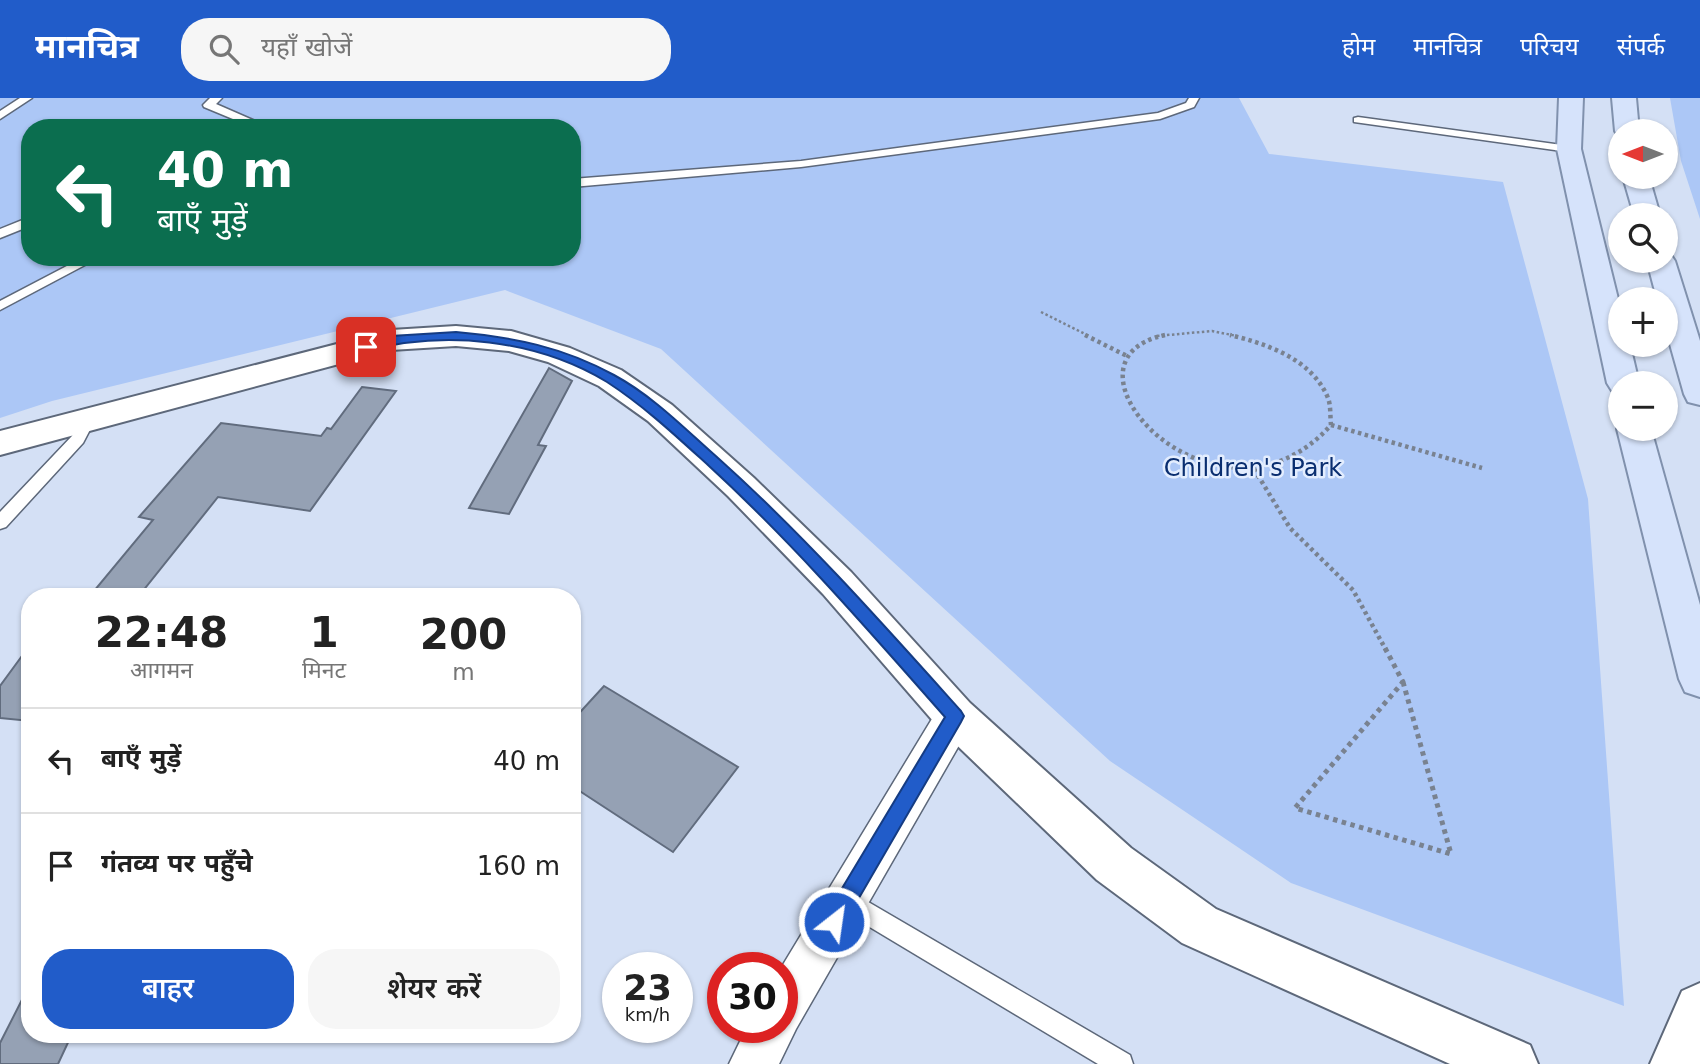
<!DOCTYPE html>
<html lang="hi">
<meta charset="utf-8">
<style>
:root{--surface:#fff;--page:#f6f6f6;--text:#222;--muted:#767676;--line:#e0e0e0;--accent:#215cc9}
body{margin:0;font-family:"DejaVu Sans","Noto Sans Devanagari",sans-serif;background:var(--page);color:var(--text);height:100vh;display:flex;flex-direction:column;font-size:26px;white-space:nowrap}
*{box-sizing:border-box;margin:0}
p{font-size:23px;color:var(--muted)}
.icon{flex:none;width:38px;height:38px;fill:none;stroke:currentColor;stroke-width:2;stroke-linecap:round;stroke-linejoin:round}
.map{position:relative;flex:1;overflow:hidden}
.drawer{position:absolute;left:21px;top:490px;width:560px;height:455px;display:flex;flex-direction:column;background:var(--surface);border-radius:28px;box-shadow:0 2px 5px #0004}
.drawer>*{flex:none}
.hud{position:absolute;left:21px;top:21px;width:560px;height:147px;border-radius:28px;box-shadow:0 2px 5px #0004;background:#0b6e4f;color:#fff;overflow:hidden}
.needle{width:46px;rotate:270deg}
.controls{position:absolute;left:1608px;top:21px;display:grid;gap:14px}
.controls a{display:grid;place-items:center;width:70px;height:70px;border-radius:50%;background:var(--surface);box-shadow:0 2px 5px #0004;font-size:35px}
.speed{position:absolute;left:602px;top:854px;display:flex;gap:14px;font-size:35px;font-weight:700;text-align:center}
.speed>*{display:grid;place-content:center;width:91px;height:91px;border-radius:50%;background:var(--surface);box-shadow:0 2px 5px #0004;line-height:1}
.speed small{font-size:18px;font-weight:400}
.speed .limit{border:10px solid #d22;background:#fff;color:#111}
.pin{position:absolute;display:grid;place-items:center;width:60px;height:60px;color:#fff;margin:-30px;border-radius:14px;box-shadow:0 4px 10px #0006}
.me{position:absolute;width:77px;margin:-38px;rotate:30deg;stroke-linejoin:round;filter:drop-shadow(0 0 5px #0008)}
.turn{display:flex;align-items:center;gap:24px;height:147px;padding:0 21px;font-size:32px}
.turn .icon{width:91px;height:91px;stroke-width:2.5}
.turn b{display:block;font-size:49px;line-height:60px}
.eta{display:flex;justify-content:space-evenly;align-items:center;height:119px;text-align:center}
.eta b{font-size:42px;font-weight:600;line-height:49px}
.action{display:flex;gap:14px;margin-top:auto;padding:14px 21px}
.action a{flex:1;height:80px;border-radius:28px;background:var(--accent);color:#fff;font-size:28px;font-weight:600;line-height:80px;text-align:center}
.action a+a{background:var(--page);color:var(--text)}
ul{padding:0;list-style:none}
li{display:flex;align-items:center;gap:21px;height:105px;padding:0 21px;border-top:2px solid var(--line)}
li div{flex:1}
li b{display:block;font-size:26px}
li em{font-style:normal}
header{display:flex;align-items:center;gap:42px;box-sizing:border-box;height:98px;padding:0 35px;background:var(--accent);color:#fff}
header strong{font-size:33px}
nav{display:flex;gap:38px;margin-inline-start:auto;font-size:24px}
.search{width:490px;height:63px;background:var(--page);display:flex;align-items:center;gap:18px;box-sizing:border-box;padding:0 24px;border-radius:28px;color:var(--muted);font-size:26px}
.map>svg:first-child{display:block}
</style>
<header>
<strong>मानचित्र</strong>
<div class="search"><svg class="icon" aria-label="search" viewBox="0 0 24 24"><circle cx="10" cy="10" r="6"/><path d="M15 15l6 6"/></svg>यहाँ खोजें</div>
<nav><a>होम</a><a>मानचित्र</a><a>परिचय</a><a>संपर्क</a></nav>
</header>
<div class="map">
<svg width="1700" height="966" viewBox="0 0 1700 966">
<rect width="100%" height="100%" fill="#d4e0f5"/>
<path fill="#acc7f6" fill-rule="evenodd" d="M 0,0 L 1239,0 L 1269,56 L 1503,84 L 1588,401 L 1624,908 L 1291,785 L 1110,663 L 661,251 L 505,192 L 52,303 L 0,320 ZM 30,30 L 572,30 L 572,159 L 30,159 Z
M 1670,0 L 1700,0 L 1700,121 L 1681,63 Z"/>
<path fill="#95a1b4" stroke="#616c7e" stroke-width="2" d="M 549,270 L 572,283 L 538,347 L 546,348 L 509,416 L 469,410 Z
M 362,289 L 396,293 L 310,413 L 218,399 L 138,499 L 89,499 L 153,422 L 139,419 L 221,325 L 321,338 L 327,330 L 331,331 Z
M 30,547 L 30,623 L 0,620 L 0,588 Z
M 604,588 L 738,669 L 673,754 L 572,688 L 572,623 Z
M 30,886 L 30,936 L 72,936 L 58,966 L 0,966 L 0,945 Z"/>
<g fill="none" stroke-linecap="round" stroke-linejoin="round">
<defs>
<path id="lane" d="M 20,0 L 32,0 L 0,21 L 0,13 Z
M 210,0 L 222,0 L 216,6 L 255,23 L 255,30 L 244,30 L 245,26 L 204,9 L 203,7 Z
M 1189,0 L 1199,0 L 1194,9 L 1160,21 L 801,69 L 572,89 L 572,81 L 801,63 L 1158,15 L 1186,5 Z
M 1358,19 L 1569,48 L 1575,51 L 1569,54 L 1354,24 L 1354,20 Z
M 30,119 L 30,128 L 0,140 L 0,131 Z
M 84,159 L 100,159 L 0,212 L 0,203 Z
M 87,317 L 95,322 L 83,345 L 6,429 L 0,431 L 0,414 L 72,338 L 82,318 Z
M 846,791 L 1130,957 L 1133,966 L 1098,966 L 838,810 L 835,802 L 838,794 Z"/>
<path id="street" d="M 955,601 L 969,606 L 974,618 L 969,630 L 796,931 L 779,966 L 729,966 L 747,929 L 782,929 L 781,870 L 941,606 Z"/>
<path id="secondary" d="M 456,228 L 511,233 L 570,250 L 621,272 L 672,307 L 754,380 L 851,474 L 970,605 L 1131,750 L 1216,811 L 1530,947 L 1538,966 L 1450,966 L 1182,845 L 1097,782 L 940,631 L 823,496 L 728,398 L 648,323 L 599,288 L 548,264 L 509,253 L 456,248 L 391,252 L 0,357 L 0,333 L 391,232 Z
M 1700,885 L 1700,966 L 1650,966 L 1682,893 Z"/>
<path id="primary" d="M 1559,0 L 1583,0 L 1581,51 L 1620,209 L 1620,247 L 1630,247 L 1639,285 L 1620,285 L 1620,295 L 1612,293 L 1607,285 L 1557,51 Z
M 1612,0 L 1636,0 L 1639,33 L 1620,33 L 1620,39 L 1618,38 L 1615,33 Z
M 1623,79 L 1649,79 L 1660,117 L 1634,117 Z
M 1666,156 L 1671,157 L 1675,163 L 1700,243 L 1700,307 L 1688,304 L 1684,296 L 1666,232 L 1666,201 L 1657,201 L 1647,163 L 1666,163 Z
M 1620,325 L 1620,331 L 1651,331 L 1700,507 L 1700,599 L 1685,594 L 1679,581 L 1617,331 Z"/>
</defs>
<use href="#lane" stroke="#5d687a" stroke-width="3"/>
<use href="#street" stroke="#5d687a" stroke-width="3"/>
<use href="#secondary" stroke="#5d687a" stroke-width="4"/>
<use href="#primary" stroke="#8091ad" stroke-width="4"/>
<path stroke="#798290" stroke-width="2.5" stroke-dasharray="2.5 2.5" stroke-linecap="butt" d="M 1041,214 L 1089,238
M 1157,238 L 1212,233 L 1237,238"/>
<path stroke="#798290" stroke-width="4.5" stroke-dasharray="3.5 3.5" stroke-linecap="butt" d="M 1085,237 L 1127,258
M 1165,237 C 1041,263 1218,453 1331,327 C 1330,318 1331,308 1328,300 C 1312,261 1267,246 1230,237
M 1331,327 L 1482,370
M 1254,371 L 1290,430 L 1353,492 L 1386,552"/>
<path stroke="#798290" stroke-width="5" stroke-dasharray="4.5 4.5" stroke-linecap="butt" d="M 1385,550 L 1403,584
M 1403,584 L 1451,756 L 1295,710 Z"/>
<use href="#lane" fill="#fff" fill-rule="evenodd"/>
<use href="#street" fill="#fff" fill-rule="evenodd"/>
<use href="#secondary" fill="#fff" fill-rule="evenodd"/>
<use href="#primary" fill="#d6e3fb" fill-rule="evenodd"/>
</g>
<path fill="#215cc9" stroke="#153c83" stroke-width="2" d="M 456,234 C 513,239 563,249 614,277 C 653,298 685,331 718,360 C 805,438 883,526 961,613 L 964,618 L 961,624 L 841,831 L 834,834 L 826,831 L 823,824 L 826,817 L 945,619 C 869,533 794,446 709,368 C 676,338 644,308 607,284 C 536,241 444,232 366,253 L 359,249 L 361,246 L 391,238 Z"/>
<g text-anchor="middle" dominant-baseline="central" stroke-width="5" stroke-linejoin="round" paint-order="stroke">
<g font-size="24" fill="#0a2e70" stroke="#e3edfe">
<text x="1253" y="370">Children's Park</text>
</g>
</g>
</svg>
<div class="controls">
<a><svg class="needle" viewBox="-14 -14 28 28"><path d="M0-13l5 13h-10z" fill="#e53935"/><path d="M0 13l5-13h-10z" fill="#767676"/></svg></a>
<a><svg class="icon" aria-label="search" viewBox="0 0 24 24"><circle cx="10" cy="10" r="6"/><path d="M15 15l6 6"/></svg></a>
<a>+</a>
<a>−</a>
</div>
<div class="speed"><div>23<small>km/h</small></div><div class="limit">30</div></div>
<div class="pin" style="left:366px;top:249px;background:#d93025"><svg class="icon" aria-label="arrive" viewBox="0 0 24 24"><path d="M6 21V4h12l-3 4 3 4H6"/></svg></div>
<svg class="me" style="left:834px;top:824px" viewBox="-20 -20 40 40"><circle r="17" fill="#215cc9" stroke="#fff" stroke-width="3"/><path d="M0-11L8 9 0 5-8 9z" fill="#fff"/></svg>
<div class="hud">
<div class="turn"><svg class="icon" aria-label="left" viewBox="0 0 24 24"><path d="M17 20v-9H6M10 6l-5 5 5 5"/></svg><div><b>40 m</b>बाएँ मुड़ें</div></div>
</div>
<section class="drawer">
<div class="eta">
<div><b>22:48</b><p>आगमन</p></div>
<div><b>1</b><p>मिनट</p></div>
<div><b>200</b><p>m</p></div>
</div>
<ul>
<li><svg class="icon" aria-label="left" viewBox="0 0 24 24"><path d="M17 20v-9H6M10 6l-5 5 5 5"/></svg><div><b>बाएँ मुड़ें</b></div><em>40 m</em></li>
<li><svg class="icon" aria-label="arrive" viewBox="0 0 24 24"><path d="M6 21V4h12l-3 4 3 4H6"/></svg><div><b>गंतव्य पर पहुँचे</b></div><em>160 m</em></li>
</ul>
<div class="action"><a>बाहर</a><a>शेयर करें</a></div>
</section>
</div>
